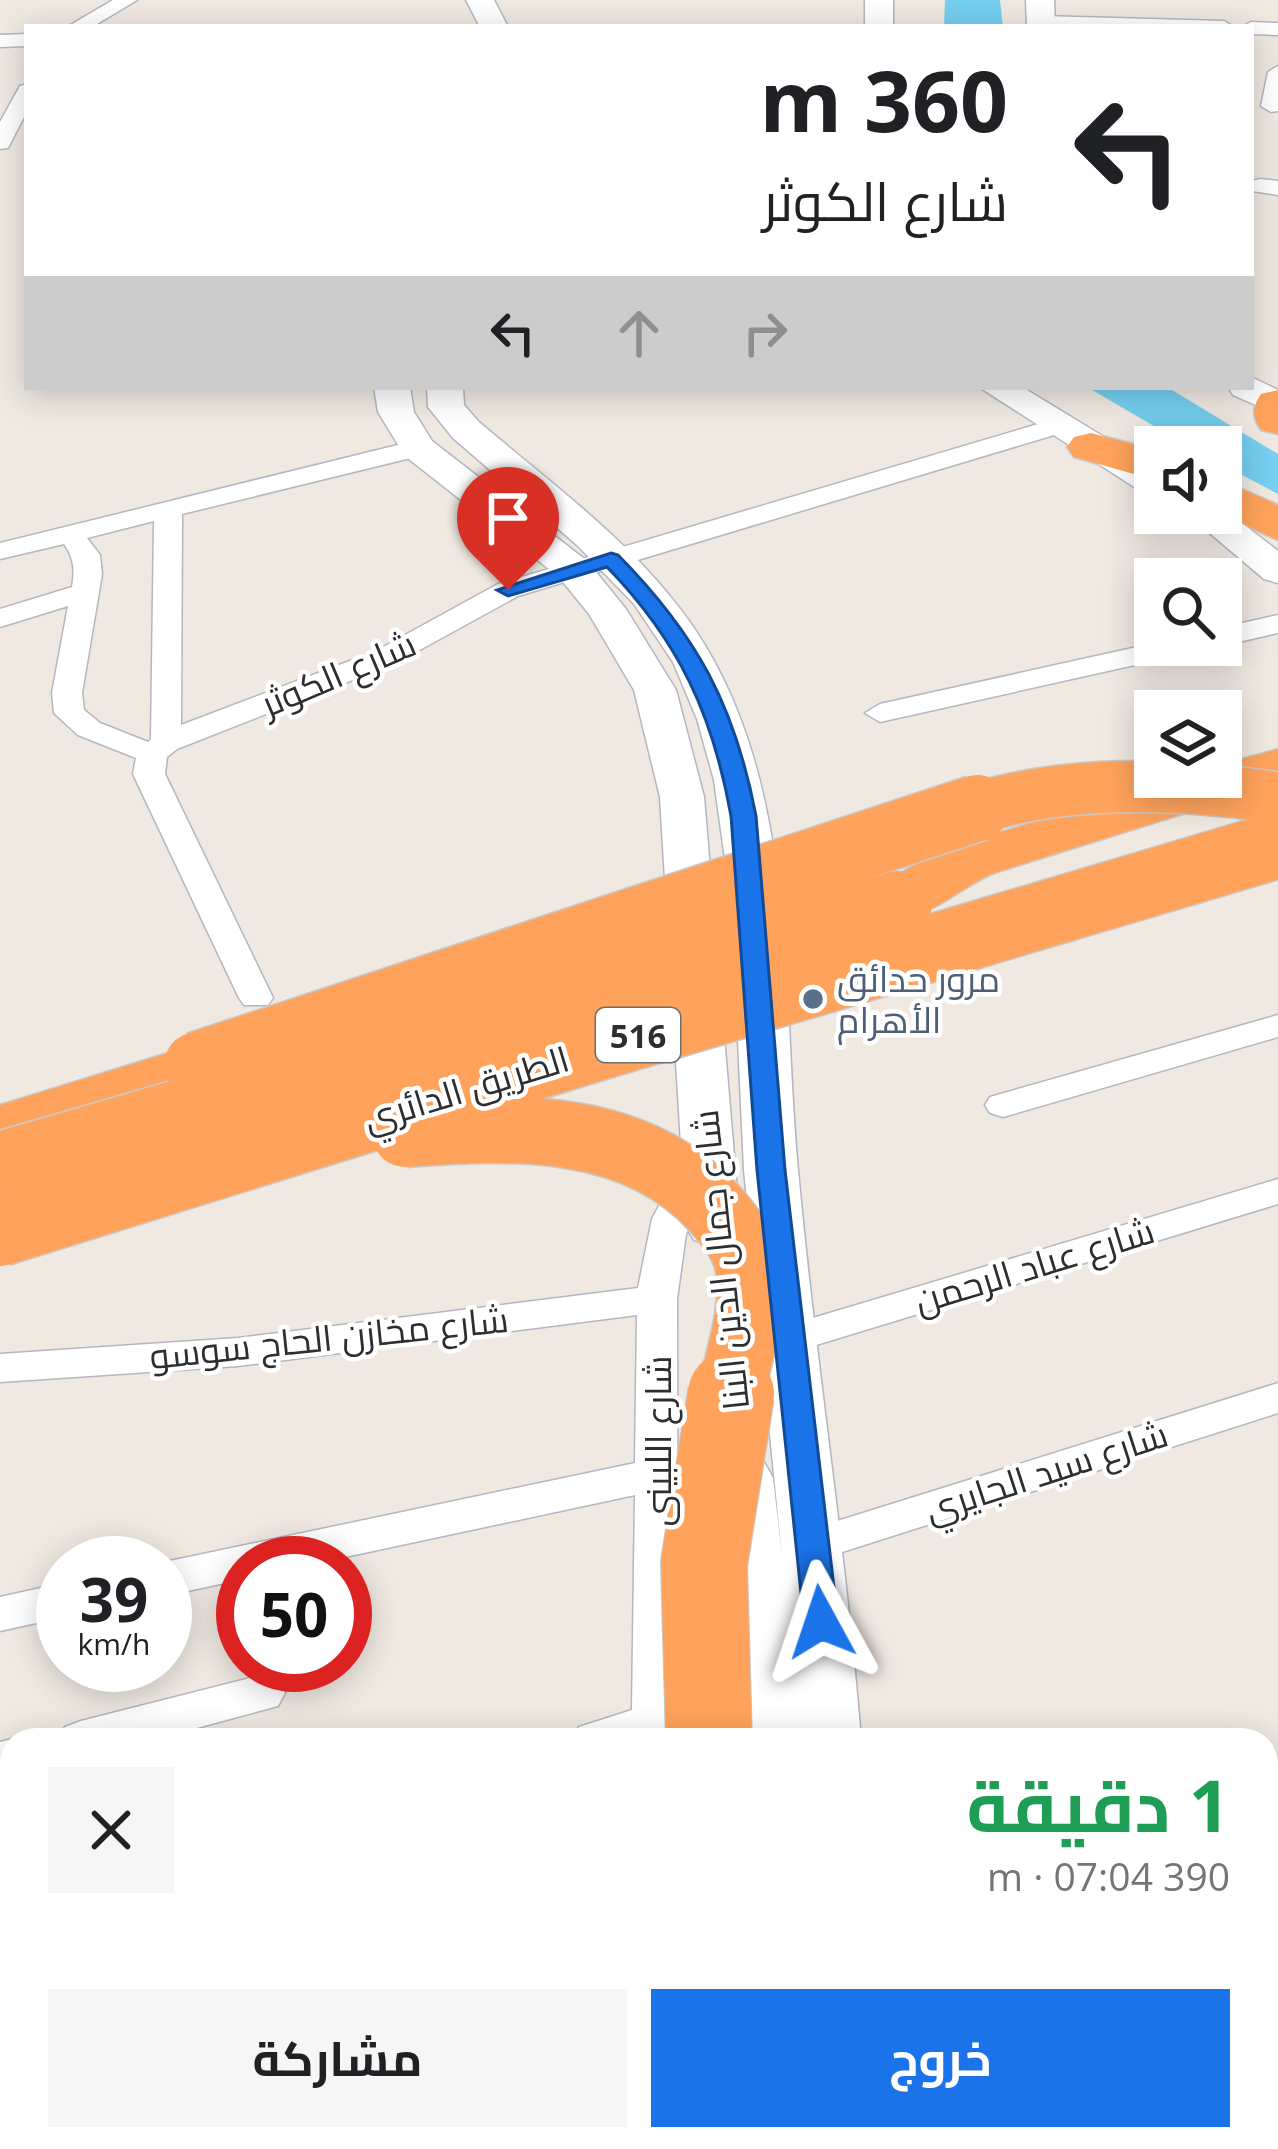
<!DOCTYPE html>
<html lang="ar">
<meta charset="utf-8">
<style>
:root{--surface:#fff;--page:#f6f6f6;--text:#202124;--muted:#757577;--accent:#1a73e8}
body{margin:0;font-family:"Open Sans",Cairo,sans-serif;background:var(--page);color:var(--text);direction:rtl;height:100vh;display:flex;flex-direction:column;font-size:45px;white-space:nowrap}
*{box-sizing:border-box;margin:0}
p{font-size:39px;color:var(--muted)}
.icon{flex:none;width:66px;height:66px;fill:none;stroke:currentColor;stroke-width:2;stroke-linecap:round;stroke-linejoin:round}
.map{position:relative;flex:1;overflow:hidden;direction:ltr}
.sheet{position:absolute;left:0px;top:1728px;width:1278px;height:423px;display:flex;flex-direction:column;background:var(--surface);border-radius:36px 36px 0 0;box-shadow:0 6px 30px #0003;direction:rtl}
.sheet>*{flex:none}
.hud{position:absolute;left:24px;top:24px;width:1230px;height:366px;border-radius:0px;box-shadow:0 6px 30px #0003;direction:rtl;background:#fff;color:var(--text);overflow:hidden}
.fabs{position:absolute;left:1134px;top:426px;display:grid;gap:24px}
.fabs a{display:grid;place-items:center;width:108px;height:108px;border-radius:0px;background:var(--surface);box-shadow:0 6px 30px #0003;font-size:60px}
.speed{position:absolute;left:36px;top:1536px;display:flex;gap:24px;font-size:60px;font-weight:700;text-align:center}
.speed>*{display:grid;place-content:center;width:156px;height:156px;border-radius:50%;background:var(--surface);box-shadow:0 6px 30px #0003;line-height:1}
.speed small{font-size:30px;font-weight:400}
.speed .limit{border:18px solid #d22;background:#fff;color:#111}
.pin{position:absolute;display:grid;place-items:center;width:102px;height:102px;color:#fff;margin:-123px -51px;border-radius:50% 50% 50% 0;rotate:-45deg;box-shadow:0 0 12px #0007}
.pin .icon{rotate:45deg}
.me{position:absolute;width:132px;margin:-66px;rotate:355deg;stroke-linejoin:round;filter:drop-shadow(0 0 9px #0008)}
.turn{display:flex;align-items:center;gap:42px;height:252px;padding:0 48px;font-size:54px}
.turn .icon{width:156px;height:156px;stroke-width:2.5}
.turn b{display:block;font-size:84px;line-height:102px}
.lanes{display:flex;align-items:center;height:114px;padding:0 48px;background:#0003;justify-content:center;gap:60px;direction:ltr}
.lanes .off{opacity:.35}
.round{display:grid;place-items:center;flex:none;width:126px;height:126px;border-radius:0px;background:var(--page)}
.head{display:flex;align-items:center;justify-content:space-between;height:204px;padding:0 48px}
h1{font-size:72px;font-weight:700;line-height:90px;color:#1e9e55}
.button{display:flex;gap:24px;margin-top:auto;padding:24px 48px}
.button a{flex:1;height:138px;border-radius:0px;background:var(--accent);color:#fff;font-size:48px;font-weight:700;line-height:138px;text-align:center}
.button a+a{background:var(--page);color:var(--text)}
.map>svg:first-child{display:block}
</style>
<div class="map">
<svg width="1278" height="2149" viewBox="0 0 1278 2149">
<rect width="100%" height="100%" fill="#efe9e1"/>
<path fill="#75cff0" d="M 945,0 L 1000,0 L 1003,27 L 944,27 Z
M 1087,387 L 1167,387 L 1278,454 L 1278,494 L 1221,464 L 1221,447 L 1190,447 Z"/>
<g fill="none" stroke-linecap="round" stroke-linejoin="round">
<defs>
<path id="street" d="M 113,0 L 137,0 L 92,27 L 67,27 Z
M 1040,16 L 1224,21 L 1234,27 L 1033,26 L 1033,18 Z
M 1251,22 L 1278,23 L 1278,35 L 1251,34 L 1251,27 L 1242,27 Z
M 27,34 L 27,46 L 0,47 L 0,35 Z
M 1278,66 L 1278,111 L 1271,112 L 1261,106 L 1268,72 Z
M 27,84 L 27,111 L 8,148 L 0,149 L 0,122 L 20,86 Z
M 1260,179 L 1278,181 L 1278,195 L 1252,191 L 1252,181 Z
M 1055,419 L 1068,427 L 1064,432 L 518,596 L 396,663 L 177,749 L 167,757 L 165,774 L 273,998 L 268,1005 L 244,1005 L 239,998 L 133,774 L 136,758 L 78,735 L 54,713 L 52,693 L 68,606 L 0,627 L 0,609 L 72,587 C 75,570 74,558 64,544 L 0,559 L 0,543 L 418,440 L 427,442 L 431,448 L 427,454 L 182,514 L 181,725 L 376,651 L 498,584 ZM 154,521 L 151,739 L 148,742 L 100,723 L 84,710 L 82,693 L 102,574 L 100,555 L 87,538 Z
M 1278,615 L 1278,633 L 1221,646 L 1218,645 L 1221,628 Z
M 1155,643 L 1199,645 L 1184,654 L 880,722 L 865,713 L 880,704 Z
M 1278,1015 L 1278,1037 L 1003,1117 L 990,1113 L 985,1105 L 990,1097 Z
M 693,1163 L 706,1166 L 712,1175 L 686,1234 L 677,1299 L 678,1740 L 572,1740 L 579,1727 L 632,1710 L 635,1495 L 317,1563 L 243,1563 L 243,1579 L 165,1596 L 165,1562 L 635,1463 L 637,1315 L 238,1366 L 0,1382 L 0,1354 L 238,1338 L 638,1288 L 652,1219 L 680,1166 Z
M 1278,1179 L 1278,1204 L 790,1353 L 776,1349 L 770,1339 L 776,1329 Z
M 1278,1383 L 1278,1413 L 814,1561 L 799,1557 L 792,1545 L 799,1533 Z
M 63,1583 L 63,1617 L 0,1631 L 0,1597 Z
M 262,1675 L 278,1680 L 285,1693 L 278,1706 L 152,1740 L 58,1740 L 65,1727 L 81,1721 Z
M 12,1739 L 12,1777 L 0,1780 L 0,1742 Z
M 12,1882 L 12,1924 L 0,1928 L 0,1886 Z
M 12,2068 L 12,2114 L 0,2119 L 0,2071 Z
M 525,2139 L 604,2139 L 600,2149 L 521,2149 Z
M 643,2139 L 695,2139 L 695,2149 L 643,2149 Z"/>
<path id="secondary" d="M 466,0 L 494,0 L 508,27 L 480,27 Z
M 865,0 L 893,0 L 893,27 L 865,27 Z
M 1026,0 L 1054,0 L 1055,27 L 1027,27 Z
M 1251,377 L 1278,390 L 1278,415 L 1233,395 L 1228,387 L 1251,387 Z
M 374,387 L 410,387 L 414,412 L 432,441 L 587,561 L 626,609 L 676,690 L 704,797 L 740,1227 L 732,1240 L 713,1245 L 694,1240 L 686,1227 L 660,797 L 634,690 L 589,614 L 559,577 L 405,456 L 378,412 Z
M 427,387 L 463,387 L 464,405 L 479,422 C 563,494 660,561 714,661 C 797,813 782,1002 798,1170 C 815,1360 846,1549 861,1740 L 737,1740 L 713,1478 L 722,1462 L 743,1456 L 764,1462 L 773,1478 L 782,1556 L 744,1170 L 732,910 L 714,780 L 697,719 L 673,662 L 634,604 L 577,545 L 453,438 L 428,407 Z
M 979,387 L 1022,387 L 1155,468 L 1155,495 L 1142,492 Z
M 1221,507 L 1278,551 L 1278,583 L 1264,579 L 1186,513 L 1221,513 Z
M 753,2139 L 891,2139 L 892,2149 L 754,2149 Z"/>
<path id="highway" d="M 1278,390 L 1278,434 L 1261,430 C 1252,417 1252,407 1261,394 Z
M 1091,433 L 1155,450 L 1155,480 L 1074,457 L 1067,447 L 1074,437 Z
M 1221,480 L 1278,505 L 1278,540 L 1218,513 Z
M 1278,749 L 1278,784 L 994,873 C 953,890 924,928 877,917 L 868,904 C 887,877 922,859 952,847 L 1182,777 L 1221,777 L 1221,765 Z
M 197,1044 L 220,1050 L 230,1065 L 220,1080 L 0,1150 L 0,1105 Z
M 676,2139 L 772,2139 L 772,2149 L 676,2149 Z"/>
</defs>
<use href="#street" stroke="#b4b7c1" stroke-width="3"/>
<use href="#secondary" stroke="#b4b7c1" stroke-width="3"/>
<use href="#highway" stroke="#c9c9c9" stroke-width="3"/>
<use href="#street" fill="#fff" fill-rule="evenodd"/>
<use href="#secondary" fill="#fff" fill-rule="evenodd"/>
<use href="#highway" fill="#ffa35c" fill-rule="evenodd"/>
<defs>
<path id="highway-bridge-far2" d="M 968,811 C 1065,779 1179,783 1278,798"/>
<path id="highway-bridge-far1" d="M 197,1065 L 977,808
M 405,1134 C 513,1126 635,1121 714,1208 C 730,1226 746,1246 749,1270 C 755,1312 738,1357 730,1397
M 0,1165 L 899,904
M 0,1233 L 595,1048 L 1278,845"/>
<path id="highway-bridge" d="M 709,1740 L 704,1564 L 731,1394"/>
</defs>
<use href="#highway-bridge-far2" stroke="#c9c9c9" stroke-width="54" stroke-linecap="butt"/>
<use href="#highway-bridge-far1" stroke="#c9c9c9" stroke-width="69" stroke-linecap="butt"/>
<use href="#highway-bridge" stroke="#c9c9c9" stroke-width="88" stroke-linecap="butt"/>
<use href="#highway-bridge-far2" stroke="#ffa35c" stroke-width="51"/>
<use href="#highway-bridge-far1" stroke="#ffa35c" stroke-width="66"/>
<use href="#highway-bridge" stroke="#ffa35c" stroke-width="86"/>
</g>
<path fill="#1a73e8" stroke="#114b97" stroke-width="3" d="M 611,553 L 618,555 C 697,635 735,706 756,816 L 785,1170 L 838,1622 L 833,1632 L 821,1636 L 809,1632 L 804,1622 L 757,1170 L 731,816 C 713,715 679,641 607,567 L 508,596 L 497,590 Z"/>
<circle fill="#5c6f8a" stroke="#fff" stroke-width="4.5" cx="813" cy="999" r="12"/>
<g text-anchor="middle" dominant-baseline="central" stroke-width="9" stroke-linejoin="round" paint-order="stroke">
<rect fill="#fff" stroke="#6d6d6d" stroke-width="3" x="596" y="1008" width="84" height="54" rx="9"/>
<g font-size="33" font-weight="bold" fill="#2e2e2e">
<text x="638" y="1035">516</text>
</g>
<g font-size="36" fill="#2e2e2e" stroke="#fff">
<text transform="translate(338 673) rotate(-23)">شارع الكوثر</text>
<text transform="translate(466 1088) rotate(-17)">الطريق الدائري</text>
<text transform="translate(720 1260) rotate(-96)">شارع جمال الدين البنا</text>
<text transform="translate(1034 1265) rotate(-17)">شارع عباد الرحمن</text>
<text transform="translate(329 1337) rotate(-6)">شارع مخازن الحاج سوسو</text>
<text transform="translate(657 1441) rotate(-90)">شارع اللبينى</text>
<text transform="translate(1046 1471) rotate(-18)">شارع سيد الجايري</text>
</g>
<g font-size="36" fill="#4e5e75" stroke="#fff" text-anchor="start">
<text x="837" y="978">مرور حدائق<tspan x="837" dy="41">الأهرام</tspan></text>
</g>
</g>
</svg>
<div class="fabs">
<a><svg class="icon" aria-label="sound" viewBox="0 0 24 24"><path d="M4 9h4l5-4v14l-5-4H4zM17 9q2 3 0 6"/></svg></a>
<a><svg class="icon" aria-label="search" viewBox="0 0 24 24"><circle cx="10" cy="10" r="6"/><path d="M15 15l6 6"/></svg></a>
<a><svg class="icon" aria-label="layers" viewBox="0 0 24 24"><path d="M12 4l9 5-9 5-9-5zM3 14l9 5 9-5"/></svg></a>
</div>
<div class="speed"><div>39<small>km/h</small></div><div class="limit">50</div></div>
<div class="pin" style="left:508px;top:590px;background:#d93025"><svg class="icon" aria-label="arrive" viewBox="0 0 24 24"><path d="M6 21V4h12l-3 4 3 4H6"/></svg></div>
<svg class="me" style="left:821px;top:1622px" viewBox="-20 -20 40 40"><path d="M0-17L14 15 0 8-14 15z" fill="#1a73e8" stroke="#fff" stroke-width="4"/></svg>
<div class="hud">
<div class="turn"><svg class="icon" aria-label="left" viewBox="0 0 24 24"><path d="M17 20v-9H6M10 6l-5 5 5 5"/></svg><div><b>360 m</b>شارع الكوثر</div></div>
<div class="lanes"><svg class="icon" aria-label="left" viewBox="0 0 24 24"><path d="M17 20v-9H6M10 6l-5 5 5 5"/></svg><svg class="icon off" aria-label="ahead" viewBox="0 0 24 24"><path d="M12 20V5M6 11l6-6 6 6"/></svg><svg class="icon off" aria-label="right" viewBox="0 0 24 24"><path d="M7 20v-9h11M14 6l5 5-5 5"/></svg></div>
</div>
<section class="sheet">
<div class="head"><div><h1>1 دقيقة</h1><p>390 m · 07:04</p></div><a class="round"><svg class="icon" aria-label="close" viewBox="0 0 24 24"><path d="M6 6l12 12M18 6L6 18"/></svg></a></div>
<div class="button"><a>خروج</a><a>مشاركة</a></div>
</section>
</div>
